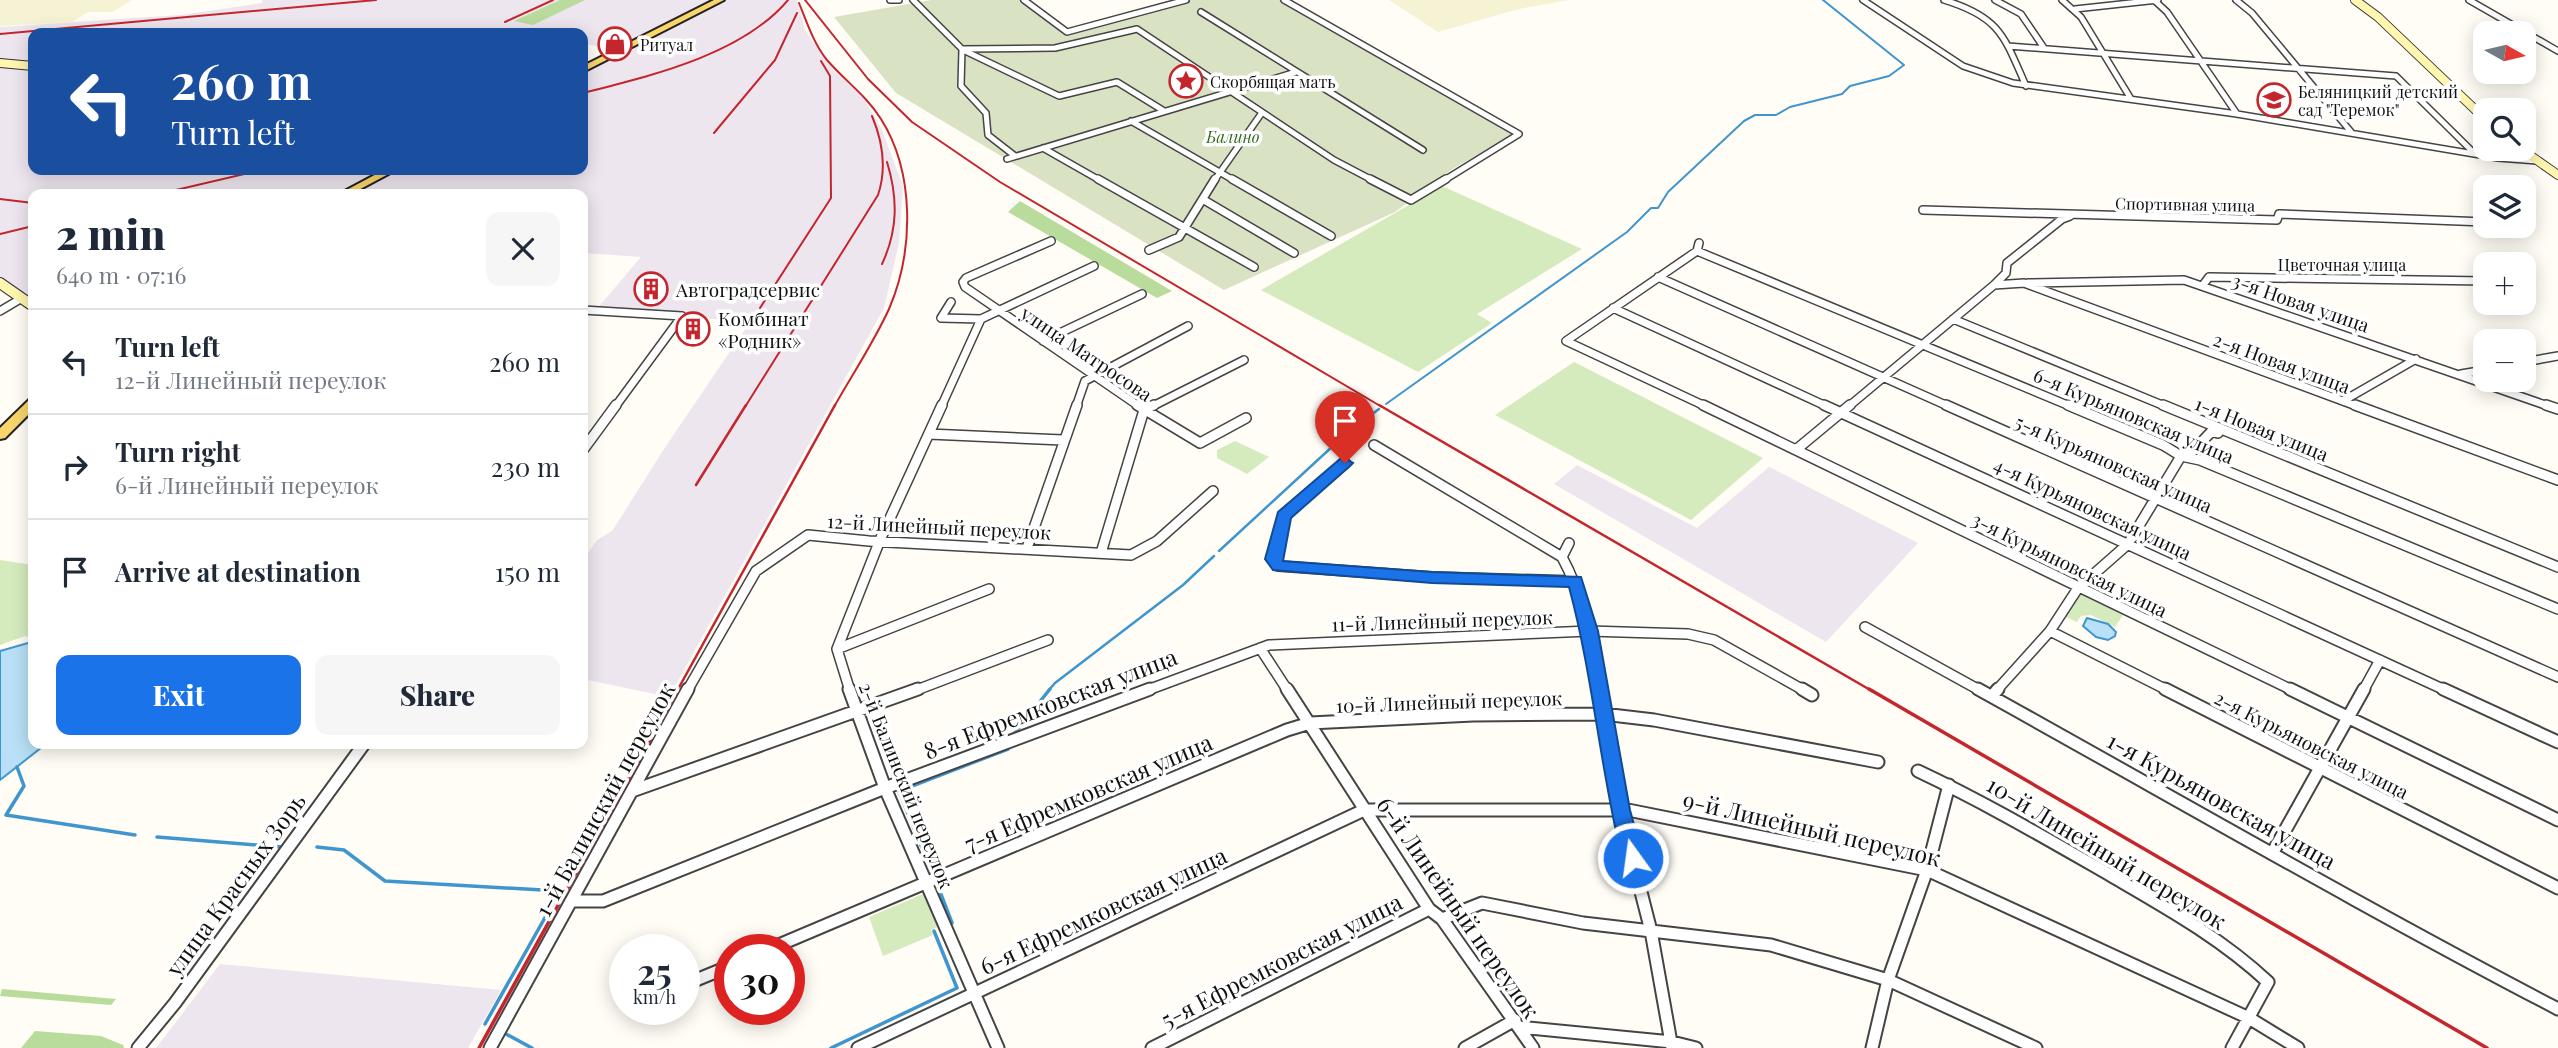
<!DOCTYPE html>
<meta charset="utf-8">
<style>
:root{--surface:#fff;--page:#f6f6f7;--text:#1f2937;--muted:#747a83;--line:#e0e1e3;--accent:#1a73e8}
body{margin:0;font-family:"Playfair Display",serif;background:var(--page);color:var(--text);height:100vh;display:flex;flex-direction:column;font-size:26px;white-space:nowrap}
*{box-sizing:border-box;margin:0}
p{font-size:23px;color:var(--muted)}
.icon{flex:none;width:38px;height:38px;fill:none;stroke:currentColor;stroke-width:2;stroke-linecap:round;stroke-linejoin:round}
.map{position:relative;flex:1;overflow:hidden}
.details{position:absolute;left:28px;top:189px;width:560px;height:560px;display:flex;flex-direction:column;background:var(--surface);border-radius:14px;box-shadow:0 4px 18px #0003}
.details>*{flex:none}
.guide{position:absolute;left:28px;top:28px;width:560px;height:147px;border-radius:14px;box-shadow:0 4px 18px #0003;background:#1a4fa0;color:#fff;overflow:hidden}
.needle{width:46px;rotate:98deg}
.tools{position:absolute;left:2473px;top:21px;display:grid;gap:14px}
.tools a{display:grid;place-items:center;width:63px;height:63px;border-radius:14px;background:var(--surface);box-shadow:0 4px 18px #0003;font-size:35px}
.speed{position:absolute;left:609px;top:934px;display:flex;gap:14px;font-size:35px;font-weight:700;text-align:center}
.speed>*{display:grid;place-content:center;width:91px;height:91px;border-radius:50%;background:var(--surface);box-shadow:0 4px 18px #0003;line-height:1}
.speed small{font-size:18px;font-weight:400}
.speed .limit{border:10px solid #d22;background:#fff;color:#111}
.pin{position:absolute;display:grid;place-items:center;width:60px;height:60px;color:#fff;margin:-72px -30px;border-radius:50% 50% 50% 0;rotate:-45deg;box-shadow:0 0 7px #0007}
.pin .icon{rotate:45deg}
.me{position:absolute;width:77px;margin:-38px;rotate:346deg;stroke-linejoin:round;filter:drop-shadow(0 0 5px #0008)}
.turn{display:flex;align-items:center;gap:24px;height:147px;padding:0 28px;font-size:32px}
.turn .icon{width:91px;height:91px;stroke-width:2.5}
.turn b{display:block;font-size:49px;line-height:60px}
.round{display:grid;place-items:center;flex:none;width:74px;height:74px;border-radius:14px;background:var(--page)}
.summary{display:flex;align-items:center;justify-content:space-between;height:119px;padding:0 28px}
h1{font-size:42px;font-weight:800;line-height:52px}
.cta{display:flex;gap:14px;margin-top:auto;padding:14px 28px}
.cta a{flex:1;height:80px;border-radius:14px;background:var(--accent);color:#fff;font-size:28px;font-weight:800;line-height:80px;text-align:center}
.cta a+a{background:var(--page);color:var(--text)}
ul{padding:0;list-style:none}
li{display:flex;align-items:center;gap:21px;height:105px;padding:0 28px;border-top:2px solid var(--line)}
li div{flex:1}
li b{display:block;font-size:26px}
li em{font-style:normal}
.map>svg:first-child{display:block}
</style>
<div class="map">
<svg width="2558" height="1048" viewBox="0 0 2558 1048">
<rect width="100%" height="100%" fill="#fffdf5"/>
<path fill="#eee6ef" d="M 263,0 L 717,0 L 614,51 L 583,43 L 583,33 L 33,33 L 33,170 L 383,170 L 336,194 L 33,194 L 33,309 L 0,284 L 0,27 L 180,15 L 262,3 Z
M 722,0 L 797,0 L 805,30 L 834,71 L 862,95 L 882,130 L 903,186 L 899,243 L 884,308 L 669,697 L 583,679 L 583,561 L 597,540 L 612,531 L 666,446 L 750,322 L 596,310 L 641,257 L 583,253 L 583,194 L 346,194 L 393,170 L 583,170 L 583,71 Z
M 1577,465 L 1697,528 L 1769,467 L 1918,543 L 1826,642 L 1554,484 Z
M 220,964 L 501,990 L 468,1048 L 156,1048 Z"/>
<path fill="#f6f3d4" d="M 0,0 L 133,0 L 112,12 L 88,12 L 72,22 L 0,26 Z
M 1389,0 L 1569,0 L 1519,9 L 1438,32 Z"/>
<path fill="#d5ebbd" d="M 1442,186 L 1582,249 L 1477,314 L 1492,323 L 1418,372 L 1261,290 Z
M 1574,362 L 1763,458 L 1691,520 L 1495,415 Z
M 1235,441 L 1269,457 L 1247,474 L 1217,458 L 1217,450 Z
M 0,560 L 33,565 L 33,639 L 25,636 L 0,645 Z
M 2080,594 L 2123,615 L 2115,627 L 2091,615 L 2081,616 L 2077,622 L 2064,616 Z
M 925,893 L 939,926 L 931,930 L 933,935 L 883,956 L 869,917 Z"/>
<path fill="#b9dc9c" d="M 560,0 L 585,0 L 533,25 L 514,21 Z
M 1020,201 L 1172,291 L 1157,298 L 1008,212 Z
M 2,989 L 116,999 L 111,1005 L 0,996 Z
M 35,1031 L 101,1036 L 123,1045 L 124,1048 L 21,1048 Z"/>
<path fill="#d9e3c4" d="M 931,0 L 1024,0 L 1067,32 L 1191,0 L 1280,0 L 1515,134 L 1454,168 L 1395,212 L 1224,290 L 896,93 L 834,17 Z"/>
<path fill="#b9e0f7" stroke="#3f96cf" stroke-width="2" d="M 2087,618 L 2108,624 L 2116,632 L 2115,636 L 2108,640 L 2096,637 L 2083,626 Z
M 28,643 L 33,643 L 33,744 L 46,744 L 0,780 L 0,651 Z"/>
<g fill="none" stroke-linecap="round" stroke-linejoin="round">
<path stroke="#3f96cf" stroke-width="2" d="M 1386,404 L 1627,232 L 1651,208 L 1658,208 L 1668,192 L 1744,121 L 1755,115 L 1776,115 L 1790,107 L 1842,94 L 1850,86 L 1889,76 L 1904,65 L 1823,0"/>
<path stroke="#3f96cf" stroke-width="2.5" d="M 1219,551 L 1347,433 L 1379,409
M 1048,691 L 1055,683 L 1183,585 L 1214,556"/>
<path stroke="#3f96cf" stroke-width="3.5" d="M 1014,734 L 1050,689
M 17,767 L 24,786 L 6,815 L 135,835
M 157,837 L 282,847
M 317,847 L 344,850 L 385,881 L 560,891 L 485,1024
M 933,875 L 899,791 L 1008,749 L 1009,746
M 937,884 L 952,923
M 506,1034 L 532,1048
M 831,1048 L 957,988 L 934,931"/>
<defs>
<path id="street-far3" d="M 890,0 L 899,0
M 913,0 L 962,49 L 961,86 L 986,113 L 988,135 L 1015,156
M 1024,0 L 1067,32 L 1186,0
M 1284,0 L 1519,134 L 1443,181
M 1863,0 L 1963,66 L 2013,83 L 2237,114 L 2498,158 L 2537,161
M 1944,0 C 2000,17 2004,36 2026,86
M 1995,0 L 2021,14 L 2044,48
M 2062,0 L 2081,17 L 2131,99
M 2154,0 L 2167,12 L 2237,114
M 2236,0 L 2252,13 L 2352,133
M 2469,0 L 2558,51
M 2075,9 L 2158,0
M 1201,12 L 1423,150
M 2008,46 L 2396,76 L 2474,153
M 962,49 L 1055,48 L 1137,29 L 1334,160 L 1374,181
M 963,50 L 1059,96 L 1117,82 L 1164,111
M 1131,121 L 1235,181
M 1043,148 L 1101,181
M 1007,159 L 1296,72
M 1214,181 L 1261,114"/>
<path id="street-far2" d="M 1098,179 L 1254,267
M 1232,179 L 1331,236
M 1370,179 L 1411,200 L 1446,179
M 1204,200 L 1294,253
M 1923,210 L 2277,220 L 2279,214 L 2485,222
M 1051,241 L 966,278 L 963,282 L 965,287 L 1140,407
M 1699,243 L 1697,251 L 1566,341 L 1707,407
M 1149,250 L 1179,237 L 1215,179
M 1697,251 L 2072,407
M 1658,277 L 1950,407
M 2028,283 L 2184,280 L 2551,407
M 1994,285 L 2024,283 L 2359,407
M 2203,285 L 2209,277 L 2485,281
M 951,302 L 941,318 L 981,319
M 1613,308 L 1828,407
M 583,310 L 682,316
M 0,311 L 22,298
M 1953,319 L 2167,407
M 1043,341 L 1142,294
M 2524,362 L 2558,356
M 2461,374 L 2485,370
M 2343,401 L 2416,359
M 615,407 L 682,316
M 941,407 L 981,319 L 1094,266
M 1076,407 L 1085,381 L 1188,326
M 1151,407 L 1244,360
M 1848,407 L 1994,285 L 2006,273 L 2007,263 L 2062,219 L 2070,216"/>
<path id="street-far1" d="M 1137,405 L 1200,443 L 1246,418
M 1703,405 L 2294,691
M 1824,405 L 2447,691
M 1946,405 L 2558,677
M 2068,405 L 2163,445 L 2181,456 L 2200,460 L 2558,609
M 2163,405 L 2558,567
M 2355,405 L 2558,480
M 2546,405 L 2558,409
M 929,434 L 1063,440
M 1374,445 L 1562,557
M 1797,449 L 1850,405
M 583,450 L 616,405
M 1345,463 L 1284,516 L 1273,559 L 1278,566 L 1432,577 L 1575,581
M 1569,543 L 1562,557 C 1585,599 1591,645 1599,691
M 1027,548 L 1077,405
M 1101,553 L 1144,410 L 1154,405
M 1865,627 L 1981,691
M 2050,631 L 2169,691
M 1260,648 L 1288,691
M 837,649 L 989,589
M 687,691 L 756,571 L 808,535 L 869,541 L 1131,555 L 1157,541 L 1213,491
M 850,691 L 837,649 L 880,540 L 942,405
M 914,691 L 1048,640
M 1145,691 L 1269,645 L 1589,631 L 1688,634 L 1714,640 L 1805,691
M 1996,691 L 2050,631 L 2078,588 L 2128,544 L 2181,456 L 2191,453 L 2212,431 L 2218,433
M 2363,691 L 2380,660"/>
<path id="street" d="M 849,689 L 885,788 L 998,1048
M 1287,689 L 1429,909 L 1442,919 L 1533,1048
M 1599,689 L 1620,810 L 1651,931 L 1672,1048
M 1802,689 L 1812,695
M 1978,689 C 2171,796 2362,907 2558,1009
M 2165,689 L 2558,888
M 2290,689 L 2558,820
M 2443,689 L 2558,742
M 1992,696 L 1998,689
M 1918,771 C 1984,802 2047,839 2110,875 C 2165,907 2221,938 2268,982 L 2232,1048
M 632,791 L 918,689
M 2273,852 L 2364,689
M 573,901 L 603,901 L 885,788 L 1150,689
M 1442,919 L 1482,903 L 1583,923 L 1771,945 L 1888,980 L 2036,1048
M 767,950 L 1287,730 L 1310,723 L 1473,715 L 1603,714 L 1654,720 L 1878,762
M 684,985 L 730,966
M 1519,1027 L 1672,1042 L 1696,1048
M 138,1048 L 175,1003 L 364,744
M 490,1048 L 688,689
M 858,1048 L 1364,810 L 1628,810 L 1927,870 L 2249,1018 L 2298,1048
M 1152,1048 L 1429,909
M 1465,1048 L 1515,1020
M 1872,1048 L 1888,980 L 1927,870 L 1949,785"/>
<path id="secondary-far1" d="M 2355,0 L 2378,17 L 2485,119
M 0,63 L 33,66
M 2521,149 L 2558,175"/>
<path id="secondary" d="M 0,283 L 33,306"/>
<path id="primary" d="M 714,0 L 724,0 L 583,72 L 583,66 Z
M 384,170 L 396,170 L 351,194 L 339,194 Z
M 33,399 L 33,410 L 5,438 L 0,439 L 0,428 L 29,400 Z"/>
</defs>
<use href="#street-far3" stroke="#444" stroke-width="8"/>
<use href="#street-far2" stroke="#444" stroke-width="10"/>
<use href="#street-far1" stroke="#444" stroke-width="12"/>
<use href="#street" stroke="#444" stroke-width="15"/>
<use href="#secondary-far1" stroke="#333" stroke-width="10"/>
<use href="#secondary" stroke="#333" stroke-width="12"/>
<use href="#primary" stroke="#222" stroke-width="4"/>
<use href="#street-far3" stroke="#fff" stroke-width="5"/>
<use href="#street-far2" stroke="#fff" stroke-width="7"/>
<use href="#street-far1" stroke="#fff" stroke-width="9"/>
<use href="#street" stroke="#fff" stroke-width="11"/>
<use href="#secondary-far1" stroke="#fff6b0" stroke-width="8"/>
<use href="#secondary" stroke="#fff6b0" stroke-width="10"/>
<use href="#primary" fill="#f9d66b" fill-rule="evenodd"/>
<path stroke="#c4262e" stroke-width="2" d="M 805,0 L 868,79 L 912,122 L 1000,182 L 1382,407
M 799,3 C 807,23 814,44 827,60 C 845,81 866,95 881,119 C 915,173 914,251 889,309 C 874,342 852,375 834,407
M 505,22 L 553,0
M 0,34 L 376,0
M 583,93 C 650,76 742,55 788,0
M 714,133 L 775,60 L 797,13
M 159,194 L 261,170
M 0,199 L 33,203
M 0,234 L 33,226
M 882,264 C 898,230 898,198 887,162
M 760,308 L 831,198 L 830,76 L 821,61
M 745,407 L 878,195 C 887,168 883,142 872,116"/>
<path stroke="#c4262e" stroke-width="2.5" d="M 1379,405 L 1872,691
M 696,485 L 746,405
M 677,691 L 835,405"/>
<path stroke="#c4262e" stroke-width="3.5" d="M 1869,689 L 2487,1048
M 479,1048 L 678,689"/>
</g>
<path fill="#1a73e8" stroke="#114b97" stroke-width="2" d="M 1345,458 L 1353,463 L 1350,466 L 1291,518 L 1283,561 L 1432,572 L 1581,577 L 1598,631 L 1630,810 L 1643,858 L 1640,864 L 1633,866 L 1625,864 L 1622,858 C 1600,768 1593,676 1569,587 L 1432,583 L 1273,570 L 1265,559 L 1278,512 L 1340,459 Z"/>
<defs>
<symbol id="shop-ring" viewBox="-11 -11 22 22"><circle r="9.5" fill="#fff" stroke="#c4262e" stroke-width="1.5"/><path d="M-5-2.5h2.3a2.7 3.5 0 0 1 5.4 0H5L5.5 6h-11ZM-1.5-2.5h3a1.5 2.3 0 0 0-3 0Z" fill="#c4262e"/></symbol>
<symbol id="sight-ring" viewBox="-11 -11 22 22"><circle r="9.5" fill="#fff" stroke="#c4262e" stroke-width="1.5"/><path d="M0-6L1.8-2.2L6-1.7L2.9 1.2L3.7 5.4L0 3.3L-3.7 5.4L-2.9 1.2L-6-1.7L-1.8-2.2Z" fill="#c4262e"/></symbol>
<symbol id="school-ring" viewBox="-11 -11 22 22"><circle r="9.5" fill="#fff" stroke="#c4262e" stroke-width="1.5"/><path d="M0-5L7-2L0 1L-7-2ZM-4 1L0 2.5L4 1V4Q0 6-4 4Z" fill="#c4262e"/></symbol>
<symbol id="building-ring" viewBox="-11 -11 22 22"><circle r="9.5" fill="#fff" stroke="#c4262e" stroke-width="1.5"/><path d="M-4-6H4V6H1V3H-1V6H-4ZM-2.5-4.3h1.7v1.8h-1.7ZM.8-4.3h1.7v1.8H.8ZM-2.5-1h1.7V.8h-1.7ZM.8-1h1.7V.8H.8Z" fill="#c4262e"/></symbol>
</defs>
<g fill-rule="evenodd">
<use href="#shop-ring" x="596" y="25" width="38" height="38"/>
<use href="#sight-ring" x="1167" y="62" width="38" height="38"/>
<use href="#school-ring" x="2255" y="81" width="38" height="38"/>
<use href="#building-ring" x="632" y="270" width="38" height="38"/>
<use href="#building-ring" x="674" y="310" width="38" height="38"/>
</g>
<g text-anchor="middle" dominant-baseline="central" stroke-width="7" stroke-linejoin="round" paint-order="stroke">
<g font-size="16" fill="#111" stroke="#fff" text-anchor="start">
<text x="640" y="44">Ритуал</text>
<text x="1210" y="81">Скорбящая мать</text>
<text x="2298" y="91">Беляницкий детский<tspan x="2298" dy="18">сад "Теремок"</tspan></text>
</g>
<g font-size="16" font-style="italic" fill="#2f6b1f" stroke="#fff">
<text x="1233" y="136">Балино</text>
</g>
<g font-size="16" fill="#111" stroke="#fff">
<text transform="translate(2185 204) rotate(1)">Спортивная улица</text>
<text x="2342" y="264">Цветочная улица</text>
</g>
<g font-size="19" fill="#111" stroke="#fff" text-anchor="start">
<text x="676" y="289">Автоградсервис</text>
<text x="718" y="318">Комбинат<tspan x="718" dy="22">«Родник»</tspan></text>
</g>
<g font-size="19" fill="#111" stroke="#fff">
<text transform="translate(2301 302) rotate(19)">3-я Новая улица</text>
<text transform="translate(1087 353) rotate(34)">улица Матросова</text>
<text transform="translate(2282 362) rotate(20)">2-я Новая улица</text>
<text transform="translate(2134 415) rotate(23)">6-я Курьяновская улица</text>
<text transform="translate(2262 428) rotate(22)">1-я Новая улица</text>
<text transform="translate(2114 463) rotate(24)">5-я Курьяновская улица</text>
<text transform="translate(2093 508) rotate(25)">4-я Курьяновская улица</text>
<text transform="translate(939 526) rotate(3)">12-й Линейный переулок</text>
<text transform="translate(2070 564) rotate(26)">3-я Курьяновская улица</text>
<text transform="translate(1442 620) rotate(-2)">11-й Линейный переулок</text>
<text transform="translate(1449 701) rotate(-2)">10-й Линейный переулок</text>
<text transform="translate(2312 744) rotate(27)">2-я Курьяновская улица</text>
<text transform="translate(907 785) rotate(68)">2-й Балинский переулок</text>
</g>
<g font-size="23" fill="#111" stroke="#fff">
<text transform="translate(1050 703) rotate(-21)">8-я Ефремковская улица</text>
<text transform="translate(1088 792) rotate(-23)">7-я Ефремковская улица</text>
<text transform="translate(604 799) rotate(-61)">1-й Балинский переулок</text>
<text transform="translate(2222 800) rotate(29)">1-я Курьяновская улица</text>
<text transform="translate(1812 828) rotate(13)">9-й Линейный переулок</text>
<text transform="translate(2107 852) rotate(31)">10-й Линейный переулок</text>
<text transform="translate(235 884) rotate(-54)">улица Красных Зорь</text>
<text transform="translate(1459 907) rotate(55)">6-й Линейный переулок</text>
<text transform="translate(1103 910) rotate(-25)">6-я Ефремковская улица</text>
<text transform="translate(1281 960) rotate(-27)">5-я Ефремковская улица</text>
</g>
</g>
</svg>
<div class="tools">
<a><svg class="needle" viewBox="-14 -14 28 28"><path d="M0-13l5 13h-10z" fill="#e53935"/><path d="M0 13l5-13h-10z" fill="#747a83"/></svg></a>
<a><svg class="icon" aria-label="search" viewBox="0 0 24 24"><circle cx="10" cy="10" r="6"/><path d="M15 15l6 6"/></svg></a>
<a><svg class="icon" aria-label="layers" viewBox="0 0 24 24"><path d="M12 4l9 5-9 5-9-5zM3 14l9 5 9-5"/></svg></a>
<a>+</a>
<a>−</a>
</div>
<div class="speed"><div>25<small>km/h</small></div><div class="limit">30</div></div>
<div class="pin" style="left:1345px;top:463px;background:#d93025"><svg class="icon" aria-label="arrive" viewBox="0 0 24 24"><path d="M6 21V4h12l-3 4 3 4H6"/></svg></div>
<svg class="me" style="left:1633px;top:858px" viewBox="-20 -20 40 40"><circle r="17" fill="#1a73e8" stroke="#fff" stroke-width="3"/><path d="M0-11L8 9 0 5-8 9z" fill="#fff"/></svg>
<div class="guide">
<div class="turn"><svg class="icon" aria-label="left" viewBox="0 0 24 24"><path d="M17 20v-9H6M10 6l-5 5 5 5"/></svg><div><b>260 m</b>Turn left</div></div>
</div>
<section class="details">
<div class="summary"><div><h1>2 min</h1><p>640 m · 07:16</p></div><a class="round"><svg class="icon" aria-label="close" viewBox="0 0 24 24"><path d="M6 6l12 12M18 6L6 18"/></svg></a></div>
<ul>
<li><svg class="icon" aria-label="left" viewBox="0 0 24 24"><path d="M17 20v-9H6M10 6l-5 5 5 5"/></svg><div><b>Turn left</b><p>12-й Линейный переулок</p></div><em>260 m</em></li>
<li><svg class="icon" aria-label="right" viewBox="0 0 24 24"><path d="M7 20v-9h11M14 6l5 5-5 5"/></svg><div><b>Turn right</b><p>6-й Линейный переулок</p></div><em>230 m</em></li>
<li><svg class="icon" aria-label="arrive" viewBox="0 0 24 24"><path d="M6 21V4h12l-3 4 3 4H6"/></svg><div><b>Arrive at destination</b></div><em>150 m</em></li>
</ul>
<div class="cta"><a>Exit</a><a>Share</a></div>
</section>
</div>
